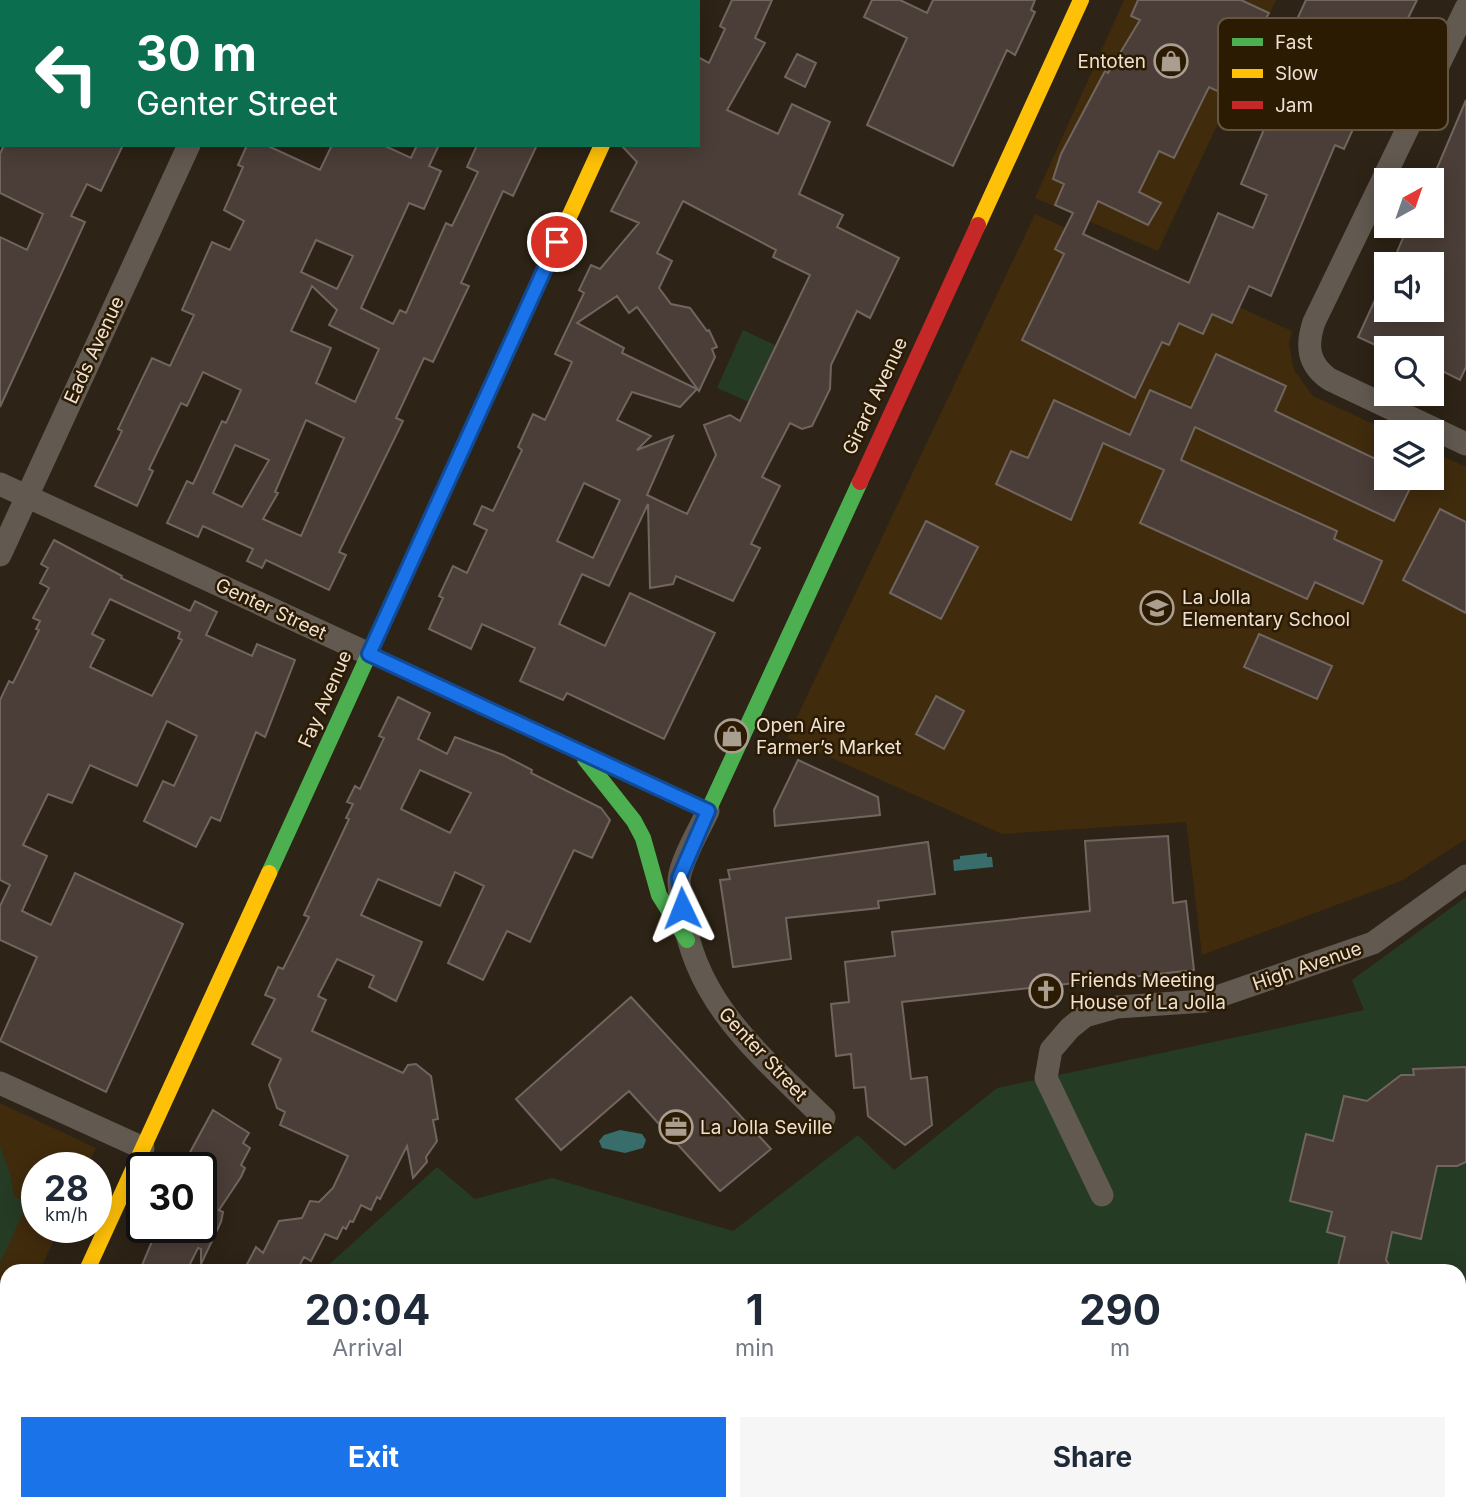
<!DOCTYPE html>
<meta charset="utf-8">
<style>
:root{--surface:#fff;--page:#f6f6f7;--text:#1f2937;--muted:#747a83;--accent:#1a73e8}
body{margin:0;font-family:Inter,sans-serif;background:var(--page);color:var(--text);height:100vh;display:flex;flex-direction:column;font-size:26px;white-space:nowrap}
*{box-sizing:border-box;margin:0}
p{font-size:23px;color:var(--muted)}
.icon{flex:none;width:38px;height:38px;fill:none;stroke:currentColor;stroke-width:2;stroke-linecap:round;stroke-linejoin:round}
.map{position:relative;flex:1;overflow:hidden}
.panel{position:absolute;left:0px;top:1264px;width:1466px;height:247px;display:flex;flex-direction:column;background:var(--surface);border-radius:21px 21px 0 0;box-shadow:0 4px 18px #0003}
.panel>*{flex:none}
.banner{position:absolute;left:0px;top:0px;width:700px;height:147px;box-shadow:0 4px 18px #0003;background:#0b6e4f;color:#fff;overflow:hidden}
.needle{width:46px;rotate:40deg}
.fabs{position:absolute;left:1374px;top:168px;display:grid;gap:14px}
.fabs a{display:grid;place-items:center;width:70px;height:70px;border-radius:0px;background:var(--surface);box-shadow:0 4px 18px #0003;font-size:35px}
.speed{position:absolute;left:21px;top:1152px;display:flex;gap:14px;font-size:35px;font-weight:700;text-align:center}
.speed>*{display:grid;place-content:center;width:91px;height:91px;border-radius:50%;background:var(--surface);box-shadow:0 4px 18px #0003;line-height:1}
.speed small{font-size:18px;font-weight:400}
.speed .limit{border:4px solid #111;border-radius:10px;background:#fff;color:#111}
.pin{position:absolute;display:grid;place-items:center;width:60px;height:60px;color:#fff;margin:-30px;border:4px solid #fff;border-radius:50%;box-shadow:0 2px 7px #0007}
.me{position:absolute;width:77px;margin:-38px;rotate:358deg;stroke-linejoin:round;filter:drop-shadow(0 0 5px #0008)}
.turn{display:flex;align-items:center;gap:24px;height:147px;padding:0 21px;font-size:32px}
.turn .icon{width:91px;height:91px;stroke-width:2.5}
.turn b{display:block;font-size:49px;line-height:60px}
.eta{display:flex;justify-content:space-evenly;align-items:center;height:119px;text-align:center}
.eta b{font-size:42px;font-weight:700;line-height:49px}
.cta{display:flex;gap:14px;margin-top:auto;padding:14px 21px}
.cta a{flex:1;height:80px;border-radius:0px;background:var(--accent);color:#fff;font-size:28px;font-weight:700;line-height:80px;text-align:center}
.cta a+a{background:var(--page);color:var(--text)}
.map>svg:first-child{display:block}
</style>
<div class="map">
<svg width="1466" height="1510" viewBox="0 0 1466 1510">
<rect width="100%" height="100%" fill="#2d2316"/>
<path fill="#402b0d" d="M 1124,0 L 1276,0 L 1158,251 L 1035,198 Z
M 1035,214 L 1292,331 L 1289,345 L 1294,370 L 1313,396 L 1391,432 L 1386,432 L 1386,478 L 1432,478 L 1432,451 L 1466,467 L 1466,839 L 1401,881 L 1202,955 L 1186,822 L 1002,834 L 787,738 Z
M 0,1103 L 96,1148 L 87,1167 L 37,1167 L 37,1227 L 60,1227 L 40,1270 L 7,1270 L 7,1342 L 0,1357 Z"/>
<path fill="#263b24" d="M 743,330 L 775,345 L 749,402 L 717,388 Z
M 1466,897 L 1466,1510 L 308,1510 L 297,1503 L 1460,1503 L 1460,1270 L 323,1270 L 437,1167 L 475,1199 L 552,1178 L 733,1231 L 858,1135 L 894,1170 L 997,1088 L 1364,1010 L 1352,980 Z
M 0,1146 L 11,1176 L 14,1196 L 28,1203 L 0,1263 Z"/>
<path fill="#396d6c" d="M 987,853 L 987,857 L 992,857 L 993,867 L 954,871 L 953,860 L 960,859 L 960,856 Z
M 620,1130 L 642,1134 L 646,1140 L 643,1148 L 625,1153 L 602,1148 L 599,1141 L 604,1135 Z"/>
<path fill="#4b3e38" stroke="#71655f" stroke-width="2" fill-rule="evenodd" d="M 732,0 L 772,0 L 755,38 L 765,43 L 727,110 L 778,134 L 792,104 L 830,122 L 799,194 L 843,215 L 837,227 L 899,258 L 870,318 L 857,311 L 831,365 L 830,389 L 812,426 L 802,429 L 790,423 L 762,477 L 780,486 L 751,544 L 760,548 L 733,601 L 676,576 L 673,584 L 650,588 L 648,504 L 609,586 L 582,574 L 559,624 L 605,646 L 630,593 L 715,633 L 664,739 L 567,693 L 563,700 L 520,681 L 535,648 L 482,624 L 471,649 L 429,629 L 443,598 L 439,596 L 453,566 L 467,573 L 487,530 L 474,524 L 482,506 L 493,511 L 522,450 L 518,447 L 533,414 L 545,420 L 572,362 L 555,354 L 584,293 L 579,290 L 591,265 L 600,269 L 639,223 L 611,211 L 637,162 L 621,145 L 698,145 L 698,57 L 709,63 L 725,29 L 720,26 ZM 683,201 L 776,250 L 773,257 L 810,275 L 740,421 L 730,415 L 704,425 L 716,455 L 687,514 L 647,495 L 673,436 L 637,450 L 651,436 L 617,420 L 632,392 L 680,407 L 697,389 L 622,353 L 624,348 L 577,323 L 617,296 L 629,313 L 637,307 L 699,391 L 715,357 L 712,349 L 717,347 L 709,330 L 707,331 L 690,308 L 671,304 L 659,288 L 672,261 L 657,253 ZM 584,483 L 620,500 L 593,558 L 557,541 Z
M 872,0 L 900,0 L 927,13 L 933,0 L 1035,0 L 1031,10 L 1035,12 L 1015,55 L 1007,50 L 953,166 L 867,125 L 907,38 L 864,17 Z
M 1138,0 L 1241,0 L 1269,13 L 1257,35 L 1239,26 L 1218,67 L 1236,76 L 1228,96 L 1209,87 L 1174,158 L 1159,151 L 1139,192 L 1161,203 L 1148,225 L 1098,201 L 1083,234 L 1189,283 L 1218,213 L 1253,228 L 1267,195 L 1241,184 L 1270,115 L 1261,111 L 1298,33 L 1292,30 L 1306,0 L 1417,0 L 1379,76 L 1367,71 L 1349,111 L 1359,116 L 1344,149 L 1335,145 L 1271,296 L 1249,286 L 1232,323 L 1212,314 L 1203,334 L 1179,323 L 1169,345 L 1162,342 L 1135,398 L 1022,340 L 1064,254 L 1055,249 L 1073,213 L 1055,205 L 1064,184 L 1053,179 L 1061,154 L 1105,71 L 1108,73 L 1140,20 L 1131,16 Z
M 797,54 L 816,63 L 805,87 L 785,77 Z
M 1466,100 L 1466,367 L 1460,380 L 1432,366 L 1432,348 L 1408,348 L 1386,338 L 1386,350 L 1358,337 L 1386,276 L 1386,310 L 1432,310 L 1432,264 L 1392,264 L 1408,226 L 1432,226 L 1432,180 Z
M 4,145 L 123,145 L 101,191 L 87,184 L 71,216 L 85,222 L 0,407 L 0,237 L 27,250 L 43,214 L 0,193 L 0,154 Z
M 247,145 L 266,145 L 320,170 L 332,145 L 383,145 L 411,158 L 417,145 L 439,145 L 429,166 L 441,171 L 424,209 L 409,203 L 361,308 L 393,324 L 400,310 L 406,313 L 446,223 L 452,226 L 478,172 L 467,167 L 477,145 L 537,145 L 513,196 L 503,191 L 461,283 L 469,286 L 433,362 L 424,358 L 396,418 L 403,421 L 339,552 L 346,555 L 329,590 L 266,560 L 262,568 L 247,561 L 253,549 L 203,526 L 198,537 L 167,523 L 187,481 L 193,484 L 222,421 L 226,423 L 241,390 L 203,372 L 187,406 L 181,403 L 149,469 L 153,471 L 137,506 L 95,486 L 122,431 L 118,429 L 152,358 L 170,366 L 194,315 L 182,310 L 212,242 L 230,250 L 244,221 L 224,210 L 243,167 L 238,165 ZM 316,240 L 353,256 L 337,289 L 301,272 ZM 312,286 L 337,310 L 329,325 L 379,349 L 355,402 L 316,383 L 331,348 L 291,331 ZM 306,420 L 344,438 L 301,536 L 263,519 L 278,493 L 275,492 ZM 235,445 L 269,460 L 242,507 L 213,493 Z
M 1216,354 L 1286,386 L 1275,411 L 1386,464 L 1386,478 L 1415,478 L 1394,521 L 1195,427 L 1181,460 L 1337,531 L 1334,539 L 1382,561 L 1363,604 L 1315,582 L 1307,599 L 1140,523 L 1164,470 L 1103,443 L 1071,520 L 996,484 L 1011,451 L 1028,458 L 1054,400 L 1130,435 L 1150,390 L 1191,408 Z
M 1440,509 L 1466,522 L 1466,613 L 1403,580 Z
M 926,521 L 978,547 L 941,619 L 890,593 Z
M 54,540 L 122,576 L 121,578 L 190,611 L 195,601 L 217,612 L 206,635 L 252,656 L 257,644 L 295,660 L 265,737 L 256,732 L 220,821 L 211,817 L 196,847 L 144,821 L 163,781 L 174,786 L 197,736 L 167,721 L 137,786 L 90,765 L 72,803 L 48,794 L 23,845 L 47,856 L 22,911 L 51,925 L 75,873 L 183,924 L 106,1092 L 0,1041 L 37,957 L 0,940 L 0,906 L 10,885 L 0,880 L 0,700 L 9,681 L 13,683 L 39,630 L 36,629 L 40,621 L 33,618 L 49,588 L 40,583 L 48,568 L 41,564 ZM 110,599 L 180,632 L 178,638 L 182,640 L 152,696 L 90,667 L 104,640 L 92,634 Z
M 1259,634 L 1332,666 L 1317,699 L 1244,667 Z
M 936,696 L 964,711 L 944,749 L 916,734 Z
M 398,697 L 430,713 L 418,739 L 447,754 L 455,737 L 503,755 L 532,770 L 531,773 L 601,808 L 610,820 L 592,858 L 574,850 L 530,942 L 507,931 L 483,980 L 448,963 L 484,886 L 455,872 L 440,906 L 378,879 L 361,915 L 422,942 L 396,1001 L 369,987 L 374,976 L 337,959 L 318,996 L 326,1000 L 312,1031 L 403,1073 L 408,1065 L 416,1064 L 431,1076 L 438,1119 L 433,1120 L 437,1141 L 426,1157 L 427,1162 L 413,1178 L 407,1146 L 380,1199 L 377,1197 L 371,1210 L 361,1205 L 353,1222 L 350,1221 L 346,1229 L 343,1227 L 337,1239 L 325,1234 L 311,1261 L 304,1257 L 297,1270 L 244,1270 L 256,1247 L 263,1253 L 279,1221 L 302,1218 L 310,1201 L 319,1202 L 333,1188 L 348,1156 L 280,1125 L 285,1112 L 277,1108 L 269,1085 L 281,1059 L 252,1044 L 275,999 L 265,995 L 278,967 L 283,969 L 309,917 L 304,915 L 349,819 L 346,818 L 353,804 L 347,802 L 355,786 L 360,789 L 384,738 L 379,736 ZM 420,770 L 471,793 L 450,833 L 401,809 Z
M 798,760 L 878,797 L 880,815 L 775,826 L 774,810 Z
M 1168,836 L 1173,903 L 1186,901 L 1194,970 L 902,1002 L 911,1079 L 927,1077 L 932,1125 L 905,1145 L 868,1116 L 865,1087 L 854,1088 L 851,1054 L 836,1056 L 831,1004 L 849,1002 L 845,962 L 895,956 L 892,932 L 1090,911 L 1085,841 Z
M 928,842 L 935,894 L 878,901 L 879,908 L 786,918 L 791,959 L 733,967 L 720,880 L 730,879 L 728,870 Z
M 631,997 L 771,1149 L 720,1191 L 629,1091 L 561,1150 L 516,1099 Z
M 1466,1067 L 1466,1162 L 1457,1166 L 1437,1166 L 1421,1239 L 1392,1232 L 1386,1260 L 1393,1270 L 1337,1270 L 1345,1237 L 1327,1232 L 1332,1212 L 1290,1201 L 1306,1134 L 1333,1141 L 1344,1096 L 1367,1101 L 1401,1075 L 1414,1075 L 1413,1069 Z
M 213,1110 L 249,1133 L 243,1143 L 250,1148 L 241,1165 L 245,1168 L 241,1177 L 219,1210 L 223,1212 L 221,1222 L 201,1264 L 201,1249 L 198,1248 L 187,1270 L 140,1270 L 158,1227 L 201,1227 L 201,1167 L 182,1167 Z"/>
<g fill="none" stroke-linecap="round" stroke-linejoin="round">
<path stroke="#625a51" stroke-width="23" d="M 255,2 L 256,0
M 1466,8 L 1314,322 C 1306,346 1308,364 1329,379 L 1466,444
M 0,484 L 369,654
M 0,555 L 189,145
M 708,811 C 700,828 680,862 679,880 C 679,890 681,902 683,912 C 695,1004 762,1056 824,1118
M 0,1083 L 143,1148
M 1102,1195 L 1046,1078 L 1051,1050 L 1070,1028 L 1085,1016 L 1117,1007 L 1205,1001 L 1373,943 L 1466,876
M 196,1503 L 197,1510"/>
<path stroke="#4caf50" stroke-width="16" d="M 667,2 L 668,0
M 369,654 L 708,811 L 860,482
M 585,759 L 634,821 L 643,838 L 659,895 L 687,940
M 269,873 L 476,420
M 0,1491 L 7,1462"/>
<path stroke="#ffc107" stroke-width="16" d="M 978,225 L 1081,0
M 476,420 L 602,145
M 87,1270 L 269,873"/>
<path stroke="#c62828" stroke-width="16" d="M 860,482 L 978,225"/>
</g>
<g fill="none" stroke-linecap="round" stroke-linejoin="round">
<defs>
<path id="route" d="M 557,242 L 369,654 L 708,811 L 679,878 L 682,908"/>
</defs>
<use href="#route" stroke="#114b97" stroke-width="18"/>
<use href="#route" stroke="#1a73e8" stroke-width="12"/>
</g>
<defs>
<symbol id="shop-ring" viewBox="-11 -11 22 22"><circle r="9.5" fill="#2c1b03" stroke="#aa9e91" stroke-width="1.5"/><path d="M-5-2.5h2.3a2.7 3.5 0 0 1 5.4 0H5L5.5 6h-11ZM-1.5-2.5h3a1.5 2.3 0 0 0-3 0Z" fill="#aa9e91"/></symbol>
<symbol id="school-ring" viewBox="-11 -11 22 22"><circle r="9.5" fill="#2c1b03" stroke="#aa9e91" stroke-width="1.5"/><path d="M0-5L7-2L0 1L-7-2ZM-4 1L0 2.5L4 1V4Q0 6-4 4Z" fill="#aa9e91"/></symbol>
<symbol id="church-ring" viewBox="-11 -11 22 22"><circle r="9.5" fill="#2c1b03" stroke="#aa9e91" stroke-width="1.5"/><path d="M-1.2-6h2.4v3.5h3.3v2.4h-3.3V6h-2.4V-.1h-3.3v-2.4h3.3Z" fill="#aa9e91"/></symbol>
<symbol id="office-ring" viewBox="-11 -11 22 22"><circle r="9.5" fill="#2c1b03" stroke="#aa9e91" stroke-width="1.5"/><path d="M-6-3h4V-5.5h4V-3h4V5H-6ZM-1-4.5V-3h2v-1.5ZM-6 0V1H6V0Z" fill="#aa9e91"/></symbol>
</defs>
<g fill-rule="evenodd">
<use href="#shop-ring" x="1152" y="42" width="38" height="38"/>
<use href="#school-ring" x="1138" y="589" width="38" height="38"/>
<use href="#shop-ring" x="713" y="717" width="38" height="38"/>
<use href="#church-ring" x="1027" y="972" width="38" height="38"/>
<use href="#office-ring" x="657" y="1108" width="38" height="38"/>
</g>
<g text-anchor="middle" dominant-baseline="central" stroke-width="5" stroke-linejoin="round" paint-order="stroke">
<g font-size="19" fill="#eee1d3" stroke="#2c1b03" text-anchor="start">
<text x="1146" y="61" text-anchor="end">Entoten</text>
<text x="1182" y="597">La Jolla<tspan x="1182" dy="22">Elementary School</tspan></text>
<text x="756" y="725">Open Aire<tspan x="756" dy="22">Farmer’s Market</tspan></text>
<text x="1070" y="980">Friends Meeting<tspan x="1070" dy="22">House of La Jolla</tspan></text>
<text x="700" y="1127">La Jolla Seville</text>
</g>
<g font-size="19" fill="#eee1d3" stroke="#2c1b03">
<text transform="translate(94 350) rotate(-65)">Eads Avenue</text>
<text transform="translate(875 396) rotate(-65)">Girard Avenue</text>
<text transform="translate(271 609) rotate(25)">Genter Street</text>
<text transform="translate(325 699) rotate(-66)">Fay Avenue</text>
<text transform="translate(1307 966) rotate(-19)">High Avenue</text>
<text transform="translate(763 1054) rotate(47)">Genter Street</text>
</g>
</g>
<rect x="1218" y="18" width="230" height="112" rx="10" fill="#2c1b03" stroke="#665641" stroke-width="2"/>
<rect x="1232" y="38" width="31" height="8" fill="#4caf50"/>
<rect x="1232" y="69" width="31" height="9" fill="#ffc107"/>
<rect x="1232" y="101" width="31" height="8" fill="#c62828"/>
<g font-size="19" fill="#eee1d3">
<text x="1275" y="49">Fast</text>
<text x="1275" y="80">Slow</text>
<text x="1275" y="112">Jam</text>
</g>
</svg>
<div class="fabs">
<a><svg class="needle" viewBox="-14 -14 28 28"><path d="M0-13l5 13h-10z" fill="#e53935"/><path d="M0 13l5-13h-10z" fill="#747a83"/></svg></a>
<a><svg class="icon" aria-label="sound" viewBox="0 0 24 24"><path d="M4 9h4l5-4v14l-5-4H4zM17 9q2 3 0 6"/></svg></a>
<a><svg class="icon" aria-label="search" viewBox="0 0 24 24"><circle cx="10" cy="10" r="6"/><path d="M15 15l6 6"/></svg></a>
<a><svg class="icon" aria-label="layers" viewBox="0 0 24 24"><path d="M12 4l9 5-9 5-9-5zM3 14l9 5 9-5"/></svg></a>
</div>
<div class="speed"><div>28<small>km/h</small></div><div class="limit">30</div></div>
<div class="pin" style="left:557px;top:242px;background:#d93025"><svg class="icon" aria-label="arrive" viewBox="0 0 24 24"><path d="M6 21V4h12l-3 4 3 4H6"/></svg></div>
<svg class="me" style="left:682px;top:908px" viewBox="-20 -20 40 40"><path d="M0-17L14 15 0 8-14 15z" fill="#1a73e8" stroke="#fff" stroke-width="4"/></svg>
<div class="banner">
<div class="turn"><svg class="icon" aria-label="left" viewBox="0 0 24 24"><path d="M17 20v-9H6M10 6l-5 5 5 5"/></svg><div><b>30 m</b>Genter Street</div></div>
</div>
<section class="panel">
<div class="eta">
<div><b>20:04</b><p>Arrival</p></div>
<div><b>1</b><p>min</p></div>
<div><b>290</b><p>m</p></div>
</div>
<div class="cta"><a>Exit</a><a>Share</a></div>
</section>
</div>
